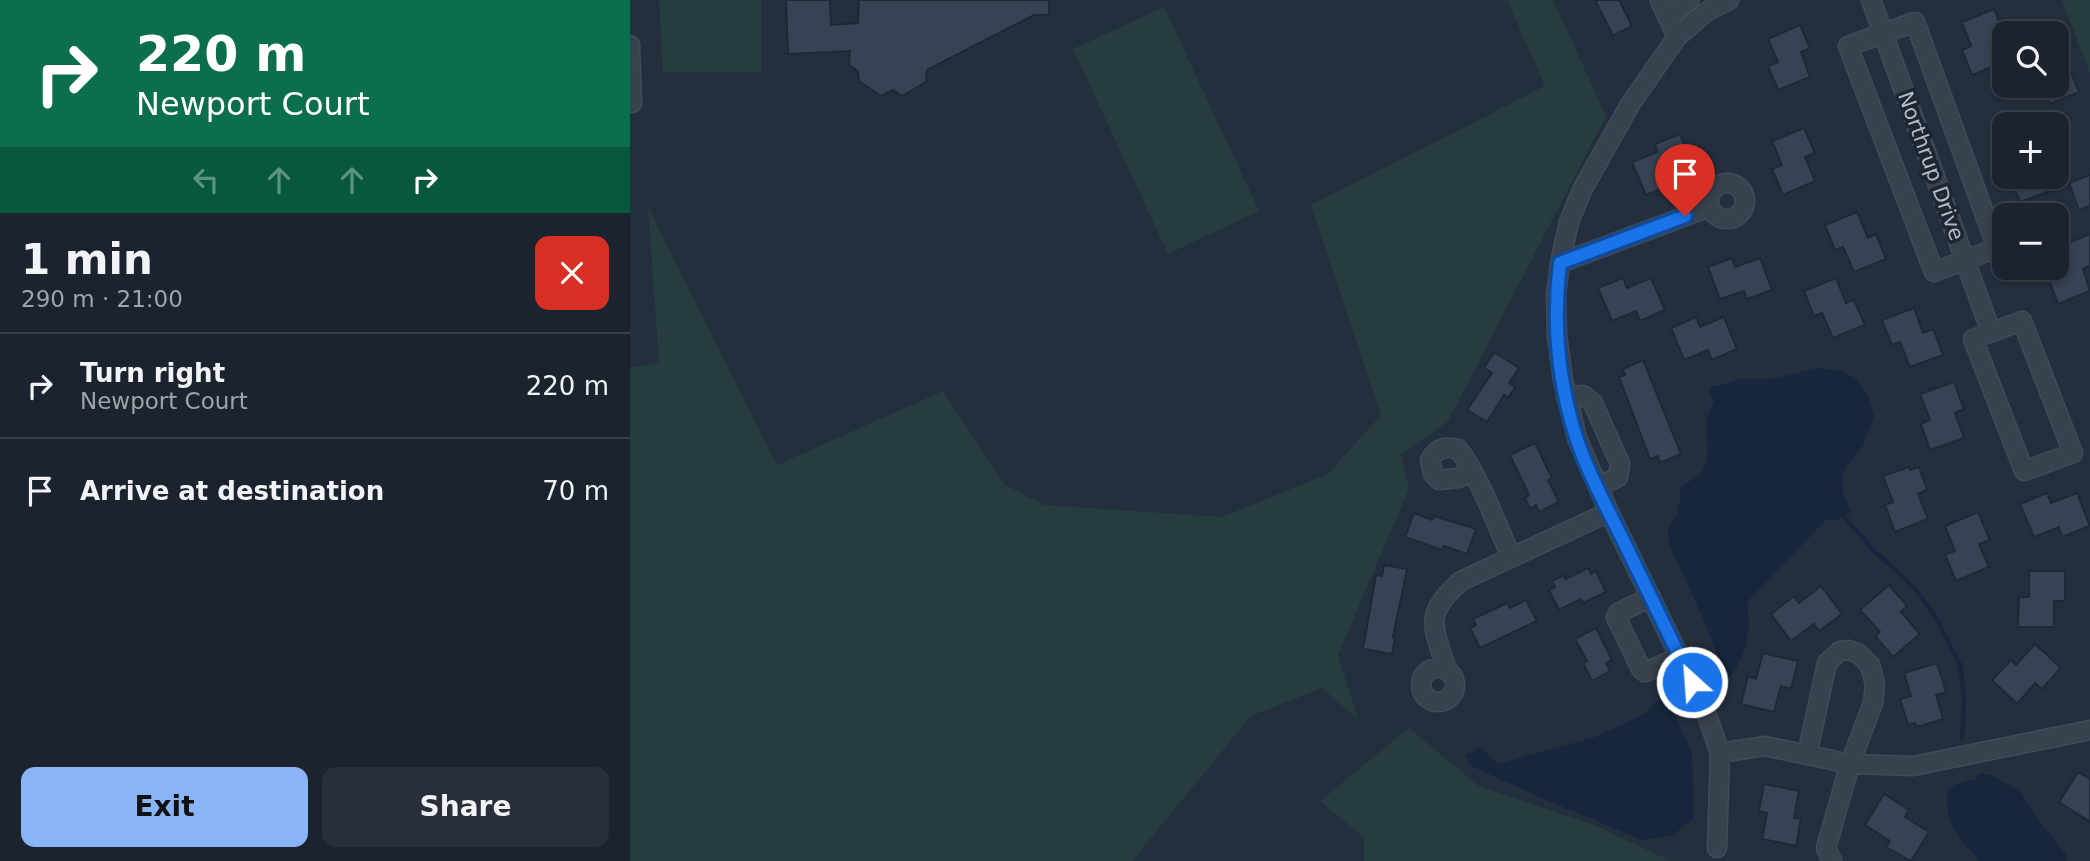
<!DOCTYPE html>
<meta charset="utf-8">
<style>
:root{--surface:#1b232e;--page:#282f3a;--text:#f1f3f6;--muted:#a0a4aa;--line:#39404a;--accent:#8ab4f8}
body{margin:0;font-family:"DejaVu Sans",sans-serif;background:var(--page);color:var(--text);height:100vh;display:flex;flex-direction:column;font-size:26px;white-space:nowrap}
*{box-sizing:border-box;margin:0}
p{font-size:23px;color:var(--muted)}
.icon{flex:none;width:38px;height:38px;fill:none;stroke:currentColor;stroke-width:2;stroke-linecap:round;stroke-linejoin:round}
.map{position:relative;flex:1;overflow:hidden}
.side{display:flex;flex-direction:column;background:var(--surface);width:630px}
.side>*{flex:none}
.top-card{background:#0b6e4f;color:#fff;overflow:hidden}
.tools{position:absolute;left:1362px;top:21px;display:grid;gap:14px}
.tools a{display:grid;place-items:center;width:77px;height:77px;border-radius:14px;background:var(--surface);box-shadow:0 4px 10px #0003,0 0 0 2px var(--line);font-size:35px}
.pin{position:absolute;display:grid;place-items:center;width:60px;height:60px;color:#fff;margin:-72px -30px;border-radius:50% 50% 50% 0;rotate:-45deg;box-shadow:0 0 7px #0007}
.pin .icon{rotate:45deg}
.me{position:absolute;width:77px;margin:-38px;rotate:334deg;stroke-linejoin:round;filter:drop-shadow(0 0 5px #0008)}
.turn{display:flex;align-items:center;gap:24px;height:147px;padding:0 21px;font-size:32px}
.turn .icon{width:91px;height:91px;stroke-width:2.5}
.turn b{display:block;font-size:49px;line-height:60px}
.lanes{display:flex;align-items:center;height:66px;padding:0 21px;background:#0003;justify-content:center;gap:35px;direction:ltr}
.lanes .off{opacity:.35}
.round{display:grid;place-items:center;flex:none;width:74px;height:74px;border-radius:14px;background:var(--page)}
.headline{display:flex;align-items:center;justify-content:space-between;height:119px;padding:0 21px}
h1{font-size:42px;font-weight:700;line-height:52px}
.action{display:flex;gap:14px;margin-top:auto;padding:14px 21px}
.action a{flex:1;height:80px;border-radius:14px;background:var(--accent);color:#111;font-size:28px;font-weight:700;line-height:80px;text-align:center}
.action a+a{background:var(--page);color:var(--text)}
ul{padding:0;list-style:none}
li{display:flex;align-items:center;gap:21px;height:105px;padding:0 21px;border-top:2px solid var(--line)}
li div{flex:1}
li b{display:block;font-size:26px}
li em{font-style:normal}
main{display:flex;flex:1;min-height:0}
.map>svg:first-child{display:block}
</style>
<main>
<section class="side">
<div class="top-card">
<div class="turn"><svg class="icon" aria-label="right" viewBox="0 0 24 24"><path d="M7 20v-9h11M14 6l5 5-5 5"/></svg><div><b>220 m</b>Newport Court</div></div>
<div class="lanes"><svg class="icon off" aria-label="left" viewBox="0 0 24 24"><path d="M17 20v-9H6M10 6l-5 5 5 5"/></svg><svg class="icon off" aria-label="ahead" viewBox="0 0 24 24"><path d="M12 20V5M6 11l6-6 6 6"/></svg><svg class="icon off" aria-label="ahead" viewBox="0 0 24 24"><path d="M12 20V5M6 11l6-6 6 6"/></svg><svg class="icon" aria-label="right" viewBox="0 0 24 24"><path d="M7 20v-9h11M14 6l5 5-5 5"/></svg></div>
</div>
<div class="headline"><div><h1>1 min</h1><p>290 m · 21:00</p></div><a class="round" style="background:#d93025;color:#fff"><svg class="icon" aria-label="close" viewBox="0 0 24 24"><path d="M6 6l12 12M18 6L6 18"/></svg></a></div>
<ul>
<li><svg class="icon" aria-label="right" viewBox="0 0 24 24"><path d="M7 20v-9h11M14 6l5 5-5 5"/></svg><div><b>Turn right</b><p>Newport Court</p></div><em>220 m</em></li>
<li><svg class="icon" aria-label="arrive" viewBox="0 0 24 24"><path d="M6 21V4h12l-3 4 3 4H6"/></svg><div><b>Arrive at destination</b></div><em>70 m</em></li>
</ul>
<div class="action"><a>Exit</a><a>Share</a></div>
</section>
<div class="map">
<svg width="1460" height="861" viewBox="0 0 1460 861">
<rect width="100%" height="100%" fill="#242f3e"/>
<path fill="#263c3f" d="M 29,0 L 131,0 L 131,72 L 33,72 Z
M 877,0 L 923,0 L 976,116 L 818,421 L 771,455 L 779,489 L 708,655 L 728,720 L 692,688 L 621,716 L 502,861 L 0,861 L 0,368 L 29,362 L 18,207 L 147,465 L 313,391 L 375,485 L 414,505 L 592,517 L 698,474 L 751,415 L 681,205 L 915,86 Z
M 1432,0 L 1460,0 L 1460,74 Z
M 534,7 L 629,211 L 538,254 L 443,49 Z
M 779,728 L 850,787 L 964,825 L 1041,861 L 734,861 L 734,838 L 690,801 Z"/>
<path fill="#17263c" d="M 1187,368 L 1210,371 L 1227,379 L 1237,394 L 1244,416 L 1233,446 L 1216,466 L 1211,482 L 1214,496 L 1221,511 L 1208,520 L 1197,519 L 1119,600 C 1116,609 1118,612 1119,621 C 1119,641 1109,671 1094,683 L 1086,682 L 1084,677 L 1090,663 L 1077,627 L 1040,546 C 1034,518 1044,528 1048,509 C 1050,502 1050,494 1051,487 C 1058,482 1068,477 1073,470 C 1085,451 1067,427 1084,401 L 1079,391 L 1082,386 L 1089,386 L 1109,379 L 1143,379 Z
M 1039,689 L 1046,693 L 1047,698 L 1044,712 L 1062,753 L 1064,818 L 1043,835 L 1012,840 L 921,802 L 839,765 L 836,755 L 850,747 L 868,764 L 965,737 L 1016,713 Z
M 1352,772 L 1357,775 L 1360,774 L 1391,792 L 1407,818 L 1437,856 L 1435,861 L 1350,861 C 1329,837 1313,824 1318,790 C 1327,783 1334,780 1346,780 L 1347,775 Z"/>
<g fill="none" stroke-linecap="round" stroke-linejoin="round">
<path stroke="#17263c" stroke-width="4.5" d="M 1214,516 L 1240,547 L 1283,586 L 1306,618 L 1331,667 L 1334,698 L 1332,739"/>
</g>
<path fill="#364354" stroke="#1f2835" stroke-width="2" d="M 156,0 L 200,0 L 201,25 L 228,23 L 229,0 L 419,0 L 419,15 L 404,15 L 297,70 L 296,82 L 272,96 L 263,90 L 251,96 L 229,81 L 228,71 L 219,65 L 220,51 L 158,54 Z
M 965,0 L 989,0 L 1002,26 L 983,36 Z
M 1364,9 L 1374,33 L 1365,38 L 1374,62 L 1342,75 L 1332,50 L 1341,46 L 1332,22 Z
M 1170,25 L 1180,48 L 1171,52 L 1180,77 L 1148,90 L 1138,66 L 1148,62 L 1138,39 Z
M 1427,38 L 1449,92 L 1420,104 L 1412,86 L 1426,86 Z
M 1174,128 L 1185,153 L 1175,157 L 1185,181 L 1153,195 L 1142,169 L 1152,165 L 1142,141 Z
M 1050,134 L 1063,166 L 1037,177 L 1040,185 L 1016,195 L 1002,162 L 1028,152 L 1025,144 Z
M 1460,175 L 1460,206 L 1449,210 L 1439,183 Z
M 1380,177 L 1418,177 L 1423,190 L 1390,202 Z
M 1227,212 L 1238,238 L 1246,234 L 1256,259 L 1224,272 L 1213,247 L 1205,250 L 1195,225 Z
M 1460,234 L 1460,266 L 1453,269 L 1460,291 L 1428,304 L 1419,280 L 1428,276 L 1426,248 Z
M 1102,258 L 1105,267 L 1130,258 L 1142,290 L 1117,299 L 1114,291 L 1090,299 L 1078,267 Z
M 993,278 L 997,288 L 1021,278 L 1035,310 L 1010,321 L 1006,311 L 982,321 L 968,288 Z
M 1206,278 L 1216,303 L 1224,300 L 1235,325 L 1203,338 L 1192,313 L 1184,316 L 1174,291 Z
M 1284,308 L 1293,333 L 1303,329 L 1313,355 L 1280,367 L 1270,342 L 1262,345 L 1252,320 Z
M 1066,317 L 1070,327 L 1094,317 L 1107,349 L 1082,360 L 1078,350 L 1054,360 L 1041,328 Z
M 864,352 L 889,368 L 879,383 L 885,387 L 878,398 L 874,395 L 857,422 L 837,410 L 862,373 L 854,368 Z
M 1013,360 L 1051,454 L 1030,463 L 1028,456 L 1020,459 L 989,377 L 995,375 L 993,369 Z
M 1324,382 L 1334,409 L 1325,413 L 1334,438 L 1300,450 L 1291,424 L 1300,420 L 1290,394 Z
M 905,443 L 922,478 L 918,480 L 929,502 L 909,512 L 906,505 L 900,509 L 895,498 L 899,495 L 880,455 Z
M 1279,467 L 1280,470 L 1289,467 L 1297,490 L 1288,494 L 1298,519 L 1265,532 L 1255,505 L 1263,502 L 1253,476 Z
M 1417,493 L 1421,503 L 1447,493 L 1460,526 L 1432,537 L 1429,527 L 1404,537 L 1390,504 Z
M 1348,512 L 1360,540 L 1349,544 L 1359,567 L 1326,581 L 1315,555 L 1325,551 L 1315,526 Z
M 784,513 L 802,520 L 804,516 L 846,529 L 837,554 L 814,546 L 812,550 L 775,537 Z
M 754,565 L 777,569 L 763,637 L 765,638 L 762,654 L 733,649 L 746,575 L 752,576 Z
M 958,568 L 961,574 L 966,571 L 976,592 L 953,603 L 951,599 L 929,610 L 919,590 L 925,587 L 922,581 L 934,575 L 935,579 Z
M 1399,571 L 1435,571 L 1435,601 L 1424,601 L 1424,627 L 1388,627 L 1389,597 L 1399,597 Z
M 1259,585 L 1277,606 L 1271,612 L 1290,634 L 1263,657 L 1245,636 L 1250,632 L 1230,610 Z
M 1191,586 L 1212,614 L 1189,631 L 1184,624 L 1161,641 L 1141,614 L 1164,596 L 1169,603 Z
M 896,600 L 907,621 L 850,648 L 840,628 L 846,625 L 843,619 L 877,603 L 880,608 Z
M 966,628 L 982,660 L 976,663 L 980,671 L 962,681 L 953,663 L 957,661 L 945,639 Z
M 1405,644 L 1431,668 L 1412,689 L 1405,683 L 1387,704 L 1362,680 L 1381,660 L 1386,665 Z
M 1133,653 L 1168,661 L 1161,689 L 1151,686 L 1144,712 L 1111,704 L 1118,676 L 1126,679 Z
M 1307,663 L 1316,692 L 1306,695 L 1313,719 L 1287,727 L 1285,723 L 1278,725 L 1270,699 L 1281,696 L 1274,673 Z
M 1448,772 L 1460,779 L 1460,822 L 1429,802 Z
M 1134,784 L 1169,791 L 1164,818 L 1171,819 L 1166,846 L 1132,839 L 1137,813 L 1129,811 Z
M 1254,794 L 1279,810 L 1275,817 L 1299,832 L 1281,861 L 1256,847 L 1260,841 L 1235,825 Z"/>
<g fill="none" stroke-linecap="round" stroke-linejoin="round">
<defs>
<path id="minor" d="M 1030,0 L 1047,37
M 1241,0 L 1361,332
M 1038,16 L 1059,0
M 1285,22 L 1367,248 L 1304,272 L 1218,46 Z
M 0,45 L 2,103
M1079 201a18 18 0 1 1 36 0a18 18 0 1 1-36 0Z
M 930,263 L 1080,207
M 1392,321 L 1443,453 L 1394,471 L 1343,339 Z
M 936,397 L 953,395 L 963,403 L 990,464 L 988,477 L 968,487
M 842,472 L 828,478 L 809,480 L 803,474 L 800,460 C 807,448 814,446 828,449 C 848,473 867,526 881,556
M 1021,597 L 988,613 L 986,617 L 1011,669 L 1015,672 L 1050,657
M791 685a17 17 0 1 1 34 0a17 17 0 1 1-34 0Z
M 817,671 C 804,627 792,615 831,581 L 979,512
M 1090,753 L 1135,746 L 1220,764 L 1283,766 L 1460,730
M 1177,755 L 1197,663 L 1210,651 L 1219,650 L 1229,654 L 1240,665 L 1245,684 L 1243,703 L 1220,764 L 1196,848 L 1202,861
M 1087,848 L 1090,753 L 1074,707 L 979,512 L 947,438 L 933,380 L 927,335 L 926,295 L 930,263 L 939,222 L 952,190 L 1001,103 L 1047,37 L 1076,12 L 1099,0"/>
</defs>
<use href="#minor" stroke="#414a57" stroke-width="21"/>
<use href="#minor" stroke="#38414e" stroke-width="18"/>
</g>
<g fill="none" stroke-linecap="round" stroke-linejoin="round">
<defs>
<path id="route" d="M 1055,216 L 930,263 C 923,320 928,381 946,437 C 957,471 976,506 992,538 C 1015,586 1039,634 1062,682"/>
</defs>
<use href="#route" stroke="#114b97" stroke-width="18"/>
<use href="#route" stroke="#1a73e8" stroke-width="12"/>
</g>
<g text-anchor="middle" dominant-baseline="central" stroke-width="7" stroke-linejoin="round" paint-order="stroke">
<g font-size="21" fill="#b4bcc9" stroke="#1d2633">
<text transform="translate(1301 166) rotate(70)">Northrup Drive</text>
</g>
</g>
</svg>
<div class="tools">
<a><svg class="icon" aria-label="search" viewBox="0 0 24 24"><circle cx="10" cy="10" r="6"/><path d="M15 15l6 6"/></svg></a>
<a>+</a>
<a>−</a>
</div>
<div class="pin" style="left:1055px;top:216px;background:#d93025"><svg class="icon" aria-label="arrive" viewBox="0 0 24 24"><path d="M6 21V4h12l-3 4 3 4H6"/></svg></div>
<svg class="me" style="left:1062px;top:682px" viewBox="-20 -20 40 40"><circle r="17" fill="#1a73e8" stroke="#fff" stroke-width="3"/><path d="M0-11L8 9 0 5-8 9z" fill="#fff"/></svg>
</div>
</main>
